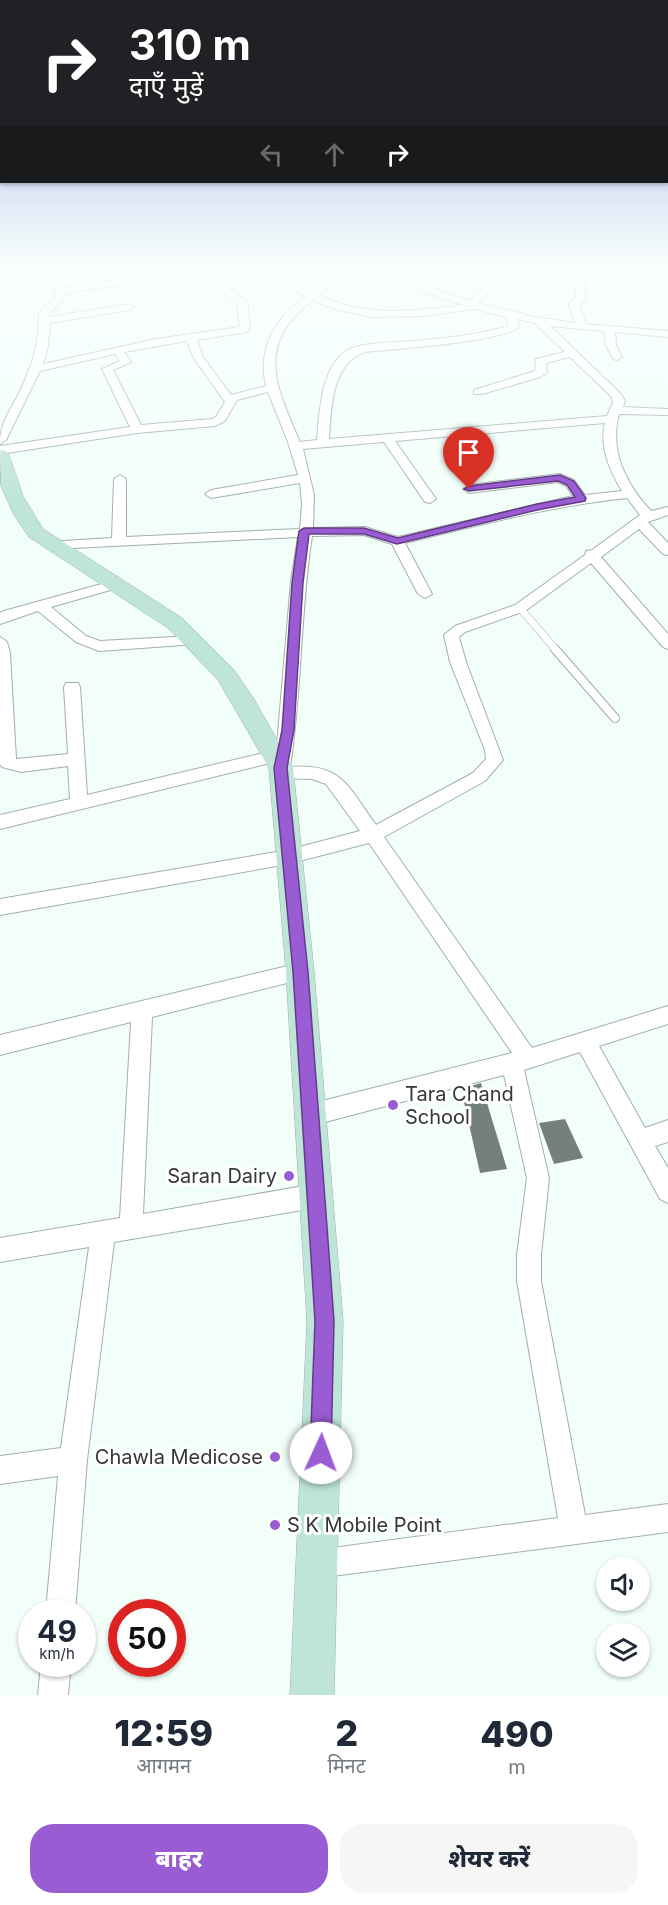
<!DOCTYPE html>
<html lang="hi">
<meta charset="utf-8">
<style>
:root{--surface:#fff;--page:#f6f6f7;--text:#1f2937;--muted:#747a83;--accent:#995cd3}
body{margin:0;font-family:Inter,"Noto Sans Devanagari",sans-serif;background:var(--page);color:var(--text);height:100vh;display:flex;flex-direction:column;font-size:22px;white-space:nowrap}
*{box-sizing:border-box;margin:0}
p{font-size:20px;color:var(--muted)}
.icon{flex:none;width:33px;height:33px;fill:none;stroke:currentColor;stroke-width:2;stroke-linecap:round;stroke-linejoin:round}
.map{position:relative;height:1695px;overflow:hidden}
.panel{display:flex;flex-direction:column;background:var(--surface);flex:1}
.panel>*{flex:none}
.hud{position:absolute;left:0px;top:0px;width:669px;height:183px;box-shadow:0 2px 4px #0004;background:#202124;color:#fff;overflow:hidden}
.buttons{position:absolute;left:596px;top:1557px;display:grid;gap:12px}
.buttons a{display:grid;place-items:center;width:54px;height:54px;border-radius:50%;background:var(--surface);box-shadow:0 2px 4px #0004;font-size:30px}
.speed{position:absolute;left:18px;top:1599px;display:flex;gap:12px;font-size:30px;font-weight:700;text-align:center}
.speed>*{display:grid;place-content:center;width:78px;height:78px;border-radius:50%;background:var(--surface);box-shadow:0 2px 4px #0004;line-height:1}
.speed small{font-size:15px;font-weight:400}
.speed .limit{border:9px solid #d22;background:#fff;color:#111}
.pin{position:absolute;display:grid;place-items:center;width:51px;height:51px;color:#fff;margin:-62px -26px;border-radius:50% 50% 50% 0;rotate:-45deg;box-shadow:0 0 6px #0007}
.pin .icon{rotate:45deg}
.me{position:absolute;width:66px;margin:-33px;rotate:2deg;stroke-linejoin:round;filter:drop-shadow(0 0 4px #0008)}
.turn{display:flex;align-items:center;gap:21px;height:126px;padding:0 30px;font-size:27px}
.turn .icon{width:78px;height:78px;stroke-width:2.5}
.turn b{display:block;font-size:42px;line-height:51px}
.lanes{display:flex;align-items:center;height:57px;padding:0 30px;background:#0003;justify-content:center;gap:30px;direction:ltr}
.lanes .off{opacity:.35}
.eta{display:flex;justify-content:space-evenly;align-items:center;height:102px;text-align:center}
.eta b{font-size:36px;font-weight:800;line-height:42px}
.cta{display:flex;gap:12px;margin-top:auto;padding:12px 30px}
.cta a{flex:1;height:69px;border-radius:24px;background:var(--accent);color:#fff;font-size:24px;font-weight:800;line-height:69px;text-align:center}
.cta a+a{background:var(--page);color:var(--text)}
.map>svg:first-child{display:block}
</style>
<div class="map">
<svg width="668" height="1695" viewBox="0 0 668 1695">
<rect width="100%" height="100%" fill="#f2fff8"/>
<path fill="#73817a" d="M 481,1083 L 507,1169 L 480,1173 L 461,1089 Z
M 565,1119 L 583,1158 L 554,1164 L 539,1123 Z"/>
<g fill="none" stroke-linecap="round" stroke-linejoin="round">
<defs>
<path id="service-far1" d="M 520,608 L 557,651"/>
<path id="service" d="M 555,649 L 615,718"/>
<path id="minor" d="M 48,266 L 58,266 L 64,288 L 114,280 L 196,277 L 201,280 L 196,283 L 114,286 L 65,293 L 66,296 L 49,314 L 49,317 L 129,304 L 134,307 L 129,310 L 50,323 L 48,346 L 43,364 L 156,339 L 240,327 L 237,302 L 227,296 L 218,281 L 201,266 C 226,266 222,280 234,292 C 238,296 243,298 247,301 L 250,327 L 247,332 L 197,340 L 203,357 L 231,395 L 266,386 C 257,348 276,318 305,296 L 256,266 L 268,266 L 311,291 L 349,266 L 368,266 L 470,301 L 488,282 L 485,266 L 495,266 L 498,282 L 478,303 L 535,317 L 575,323 L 569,305 L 576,297 L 574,275 L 579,272 L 584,275 L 586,297 L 579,305 L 586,324 L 668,331 L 668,337 L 615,332 L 616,345 L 622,357 L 617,360 L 613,359 L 606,345 L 604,331 L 550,326 L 621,394 L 625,401 L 623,407 L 668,409 L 668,415 L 619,414 C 609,451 626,484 651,511 L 668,507 L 668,515 L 648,522 L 668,543 L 668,555 L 663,554 L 639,529 L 601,557 L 668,634 L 668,649 L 663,647 L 591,563 L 525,611 L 465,632 L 459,637 L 466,662 L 503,760 L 485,781 L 384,837 L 532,1048 L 668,1006 L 668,1024 L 599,1046 L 645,1128 L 668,1120 L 668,1142 L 655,1146 L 668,1168 L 668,1203 L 660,1199 L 580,1052 L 524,1070 L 549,1178 L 541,1255 L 541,1281 L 585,1515 L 668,1504 L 668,1532 L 317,1578 L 307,1574 L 303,1564 L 307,1554 L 317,1550 L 558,1518 L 517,1281 L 517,1255 L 527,1178 L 504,1075 L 310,1126 L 302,1122 L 299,1115 L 302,1108 L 310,1104 L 512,1053 L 369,843 L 288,864 L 0,915 L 0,899 L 288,850 L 360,831 L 326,784 L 312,779 L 276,778 L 273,768 L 274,762 L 0,829 L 0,815 L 70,799 L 68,766 L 21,772 L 2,767 L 0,764 L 0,637 L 7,642 L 10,653 L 16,759 L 68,754 L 64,687 L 66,683 L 78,683 L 80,687 L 87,795 L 276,750 L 277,745 L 291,581 L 298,537 L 52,549 L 47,548 L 45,545 L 47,542 L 112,538 L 114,479 L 120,475 L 126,479 L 126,537 L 300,529 L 302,504 L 300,483 L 211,498 L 205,494 L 211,490 L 298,475 L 288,442 L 268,392 L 237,400 L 225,421 L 215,426 L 137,433 L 0,454 L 0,446 L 130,427 L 102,369 L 120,361 L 115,354 L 40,371 L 6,440 L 0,444 C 0,423 9,413 18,395 C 31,369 40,343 39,313 L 56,295 L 51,275 L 0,279 L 0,273 L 49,270 ZM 357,269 L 463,305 C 413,311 365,318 319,295 ZM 313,300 L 334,309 L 371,317 L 422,316 L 475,309 L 506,317 L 508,326 C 478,335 445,338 414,341 C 393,343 364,341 346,351 C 321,367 319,415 317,440 L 300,442 C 276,386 254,345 313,300 ZM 517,319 L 535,323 L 565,352 L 536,359 L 535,371 L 474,390 L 474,394 L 482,394 L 540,377 L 547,373 L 546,363 L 570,357 L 612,397 L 613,403 L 607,416 L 329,439 C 331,409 331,364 365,352 C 393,349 502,342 519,327 ZM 187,341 L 193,357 L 225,402 L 216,417 L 212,419 L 141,425 L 113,370 L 131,362 L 124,352 ZM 605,423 C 599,447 610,471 622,491 L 585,495 L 574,480 L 560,474 L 469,485 L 463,489 L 469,493 L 558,482 L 566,486 L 573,496 L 398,537 L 365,527 L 313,528 L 314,495 L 303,449 L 384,442 L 425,502 L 430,503 L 436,499 L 395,441 ZM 627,498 L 640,515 L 592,550 L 586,551 L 585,555 L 515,605 L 455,626 L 444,635 L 450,662 L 485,750 L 486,759 L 473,773 L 376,825 C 348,787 343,763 290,767 C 302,691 300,613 312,536 L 364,535 L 392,544 L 418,594 L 425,598 L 432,594 L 405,543 C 479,525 551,506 627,498 Z
M 116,580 L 123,584 L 121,587 L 51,607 L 86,636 L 100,641 L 192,636 L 197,638 L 199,641 L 197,644 L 99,651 L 76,642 L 38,611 L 0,624 L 0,613 L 4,611 Z
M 300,963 L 307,966 L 310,972 L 307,978 L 152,1017 L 143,1214 L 315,1184 L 323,1188 L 327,1196 L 323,1204 L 315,1208 L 114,1242 L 87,1460 L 75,1612 L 46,1612 L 58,1476 L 0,1484 L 0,1456 L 61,1448 L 89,1247 L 0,1262 L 0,1238 L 120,1218 L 131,1022 L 0,1055 L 0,1035 Z
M 41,1664 L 71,1664 L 68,1695 L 38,1695 Z"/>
<path id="secondary" d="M 0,450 L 6,451 L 9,455 L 23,496 L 43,529 L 182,618 L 234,670 L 254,699 L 293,768 L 314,972 L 343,1321 L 334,1695 L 290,1695 L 307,1321 L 286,972 L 269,768 L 218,680 L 168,628 L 29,537 L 14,515 L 1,486 Z"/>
</defs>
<use href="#service-far1" stroke="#a1b0a8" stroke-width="8"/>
<use href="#service" stroke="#a1b0a8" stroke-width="10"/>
<use href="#minor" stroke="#a1b0a8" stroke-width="2"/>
<use href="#secondary" stroke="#a1b0a8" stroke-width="1"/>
<use href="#service-far1" stroke="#fff" stroke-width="7"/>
<use href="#service" stroke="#fff" stroke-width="8"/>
<use href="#minor" fill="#fff" fill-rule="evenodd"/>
<use href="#secondary" fill="#bee5d7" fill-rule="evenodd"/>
</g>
<linearGradient id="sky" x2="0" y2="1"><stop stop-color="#90a3e0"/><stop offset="0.53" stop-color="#f9fffc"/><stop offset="1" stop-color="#f9fffc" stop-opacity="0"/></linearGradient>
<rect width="668" height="503" fill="url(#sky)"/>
<path fill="#995cd3" stroke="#633c89" stroke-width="1.5" d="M 560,475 L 574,481 L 586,498 L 585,501 L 537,510 L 397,544 L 364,534 L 309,534 L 303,583 L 294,730 L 287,768 L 308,972 L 334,1321 L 331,1453 L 328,1460 L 321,1463 L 313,1460 L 310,1453 L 315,1321 L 293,972 L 274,768 L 282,730 L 292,583 L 299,531 L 304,528 L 364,528 L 398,538 L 537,504 L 575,497 L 567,485 L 558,481 L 469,491 L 464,489 L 469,486 Z"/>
<g fill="#995cd3" stroke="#fff" stroke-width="2">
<circle cx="393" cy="1105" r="6"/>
<circle cx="289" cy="1176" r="6"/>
<circle cx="275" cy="1457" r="6"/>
<circle cx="275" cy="1525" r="6"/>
</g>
<g text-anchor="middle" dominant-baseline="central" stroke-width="6" stroke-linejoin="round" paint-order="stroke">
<g font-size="20" fill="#323835" stroke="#fff" text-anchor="start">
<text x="405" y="1094">Tara Chand<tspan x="405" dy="23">School</tspan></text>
<text x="277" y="1176" text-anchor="end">Saran Dairy</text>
<text x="263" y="1457" text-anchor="end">Chawla Medicose</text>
<text x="287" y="1525">S K Mobile Point</text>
</g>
</g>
</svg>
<div class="buttons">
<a><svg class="icon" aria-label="sound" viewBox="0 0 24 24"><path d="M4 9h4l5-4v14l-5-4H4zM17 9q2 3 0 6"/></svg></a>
<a><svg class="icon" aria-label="layers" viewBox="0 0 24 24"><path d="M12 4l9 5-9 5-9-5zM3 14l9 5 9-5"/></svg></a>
</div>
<div class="speed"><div>49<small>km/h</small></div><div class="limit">50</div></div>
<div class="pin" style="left:469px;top:489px;background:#d93025"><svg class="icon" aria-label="arrive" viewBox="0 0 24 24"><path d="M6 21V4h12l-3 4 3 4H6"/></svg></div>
<svg class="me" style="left:321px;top:1453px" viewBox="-20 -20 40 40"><circle r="19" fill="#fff"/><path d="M0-13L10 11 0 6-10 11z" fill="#995cd3"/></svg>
<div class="hud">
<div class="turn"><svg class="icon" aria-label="right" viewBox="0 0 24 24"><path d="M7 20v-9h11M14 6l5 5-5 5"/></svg><div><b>310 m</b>दाएँ मुड़ें</div></div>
<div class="lanes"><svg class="icon off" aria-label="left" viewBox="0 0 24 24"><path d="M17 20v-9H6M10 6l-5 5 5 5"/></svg><svg class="icon off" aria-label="ahead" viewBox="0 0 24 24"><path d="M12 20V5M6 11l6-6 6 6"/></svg><svg class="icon" aria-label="right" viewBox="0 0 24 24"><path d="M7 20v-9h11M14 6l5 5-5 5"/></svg></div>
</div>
</div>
<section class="panel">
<div class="eta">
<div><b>12:59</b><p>आगमन</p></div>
<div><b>2</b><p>मिनट</p></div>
<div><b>490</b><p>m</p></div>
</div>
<div class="cta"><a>बाहर</a><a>शेयर करें</a></div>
</section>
